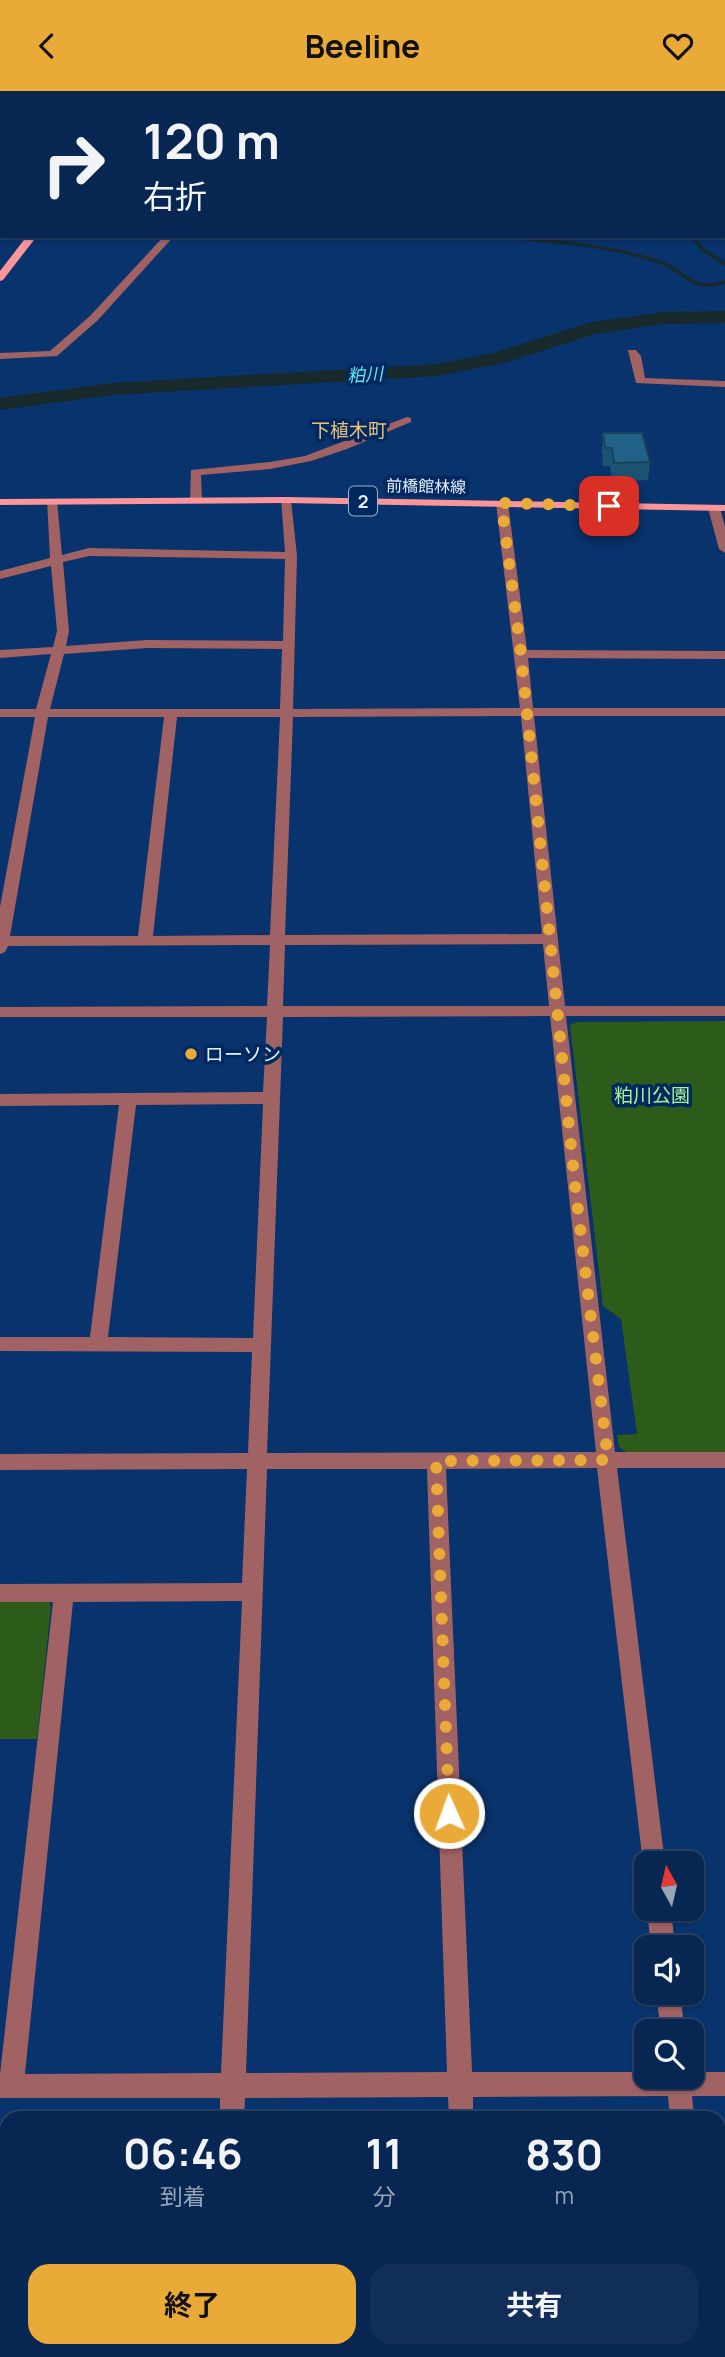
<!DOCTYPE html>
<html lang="ja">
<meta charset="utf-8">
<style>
:root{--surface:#072651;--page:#102e58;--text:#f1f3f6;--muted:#98a5b7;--line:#284368;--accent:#eaaa38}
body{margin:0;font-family:Manrope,"Noto Sans JP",sans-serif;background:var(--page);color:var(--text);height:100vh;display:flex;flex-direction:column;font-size:26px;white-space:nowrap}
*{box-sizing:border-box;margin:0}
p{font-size:23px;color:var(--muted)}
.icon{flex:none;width:38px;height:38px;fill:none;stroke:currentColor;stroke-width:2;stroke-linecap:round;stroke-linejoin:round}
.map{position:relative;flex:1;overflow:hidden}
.side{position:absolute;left:0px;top:2020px;width:726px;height:247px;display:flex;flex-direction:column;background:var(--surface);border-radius:21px 21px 0 0;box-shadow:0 2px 5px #0004,0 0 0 2px var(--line)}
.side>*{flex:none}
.hud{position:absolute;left:0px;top:0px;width:726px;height:147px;box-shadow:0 2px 5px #0004,0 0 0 2px var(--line);background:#072651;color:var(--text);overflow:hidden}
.needle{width:46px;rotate:352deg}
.tools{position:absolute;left:634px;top:1760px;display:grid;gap:14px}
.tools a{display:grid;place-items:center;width:70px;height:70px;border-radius:14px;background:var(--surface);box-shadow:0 2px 5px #0004,0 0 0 2px var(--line);font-size:35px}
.pin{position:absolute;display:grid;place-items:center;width:60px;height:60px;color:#fff;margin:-30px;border-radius:14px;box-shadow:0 4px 10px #0006}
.me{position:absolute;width:77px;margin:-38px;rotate:358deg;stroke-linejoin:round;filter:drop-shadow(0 0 5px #0008)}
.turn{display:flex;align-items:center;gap:24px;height:147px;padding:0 28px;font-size:32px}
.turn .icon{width:91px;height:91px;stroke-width:2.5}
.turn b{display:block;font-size:49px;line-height:60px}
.eta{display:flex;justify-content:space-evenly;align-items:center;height:119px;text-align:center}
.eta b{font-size:42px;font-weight:700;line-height:49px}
.action{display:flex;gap:14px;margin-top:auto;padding:14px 28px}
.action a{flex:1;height:80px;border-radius:21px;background:var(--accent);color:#111;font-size:28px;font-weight:700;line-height:80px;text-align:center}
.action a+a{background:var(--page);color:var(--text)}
header{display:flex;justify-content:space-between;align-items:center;height:91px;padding:0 28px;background:var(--accent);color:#111;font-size:32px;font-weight:700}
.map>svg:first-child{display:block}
</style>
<header><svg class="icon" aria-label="back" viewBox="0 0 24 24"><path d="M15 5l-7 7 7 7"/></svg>Beeline<svg class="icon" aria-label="heart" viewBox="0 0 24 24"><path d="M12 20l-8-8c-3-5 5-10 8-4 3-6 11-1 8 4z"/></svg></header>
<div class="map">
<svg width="725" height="2266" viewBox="0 0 725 2266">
<rect width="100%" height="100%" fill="#09336c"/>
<path fill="#2d5b19" d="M 725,930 L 725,1361 L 628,1362 L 619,1356 L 617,1344 L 637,1343 L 621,1228 L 603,1215 L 570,934 L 577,931 Z
M 48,1508 L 51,1516 L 37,1648 L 0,1648 L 0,1509 Z"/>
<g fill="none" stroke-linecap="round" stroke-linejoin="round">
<path stroke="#17292a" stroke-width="3.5" d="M 476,1 L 540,0
M 498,145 C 553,151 610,153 662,172 C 688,182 692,202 725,191
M 692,145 L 702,158 L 725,173"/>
<path fill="#17292a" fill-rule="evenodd" d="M 725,220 L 725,232 L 664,233 L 595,243 L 504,272 L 437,285 L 113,304 L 0,319 L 0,307 L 113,292 L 437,273 L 493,262 L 592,231 L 664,221 Z"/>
<path fill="#a16264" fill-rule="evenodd" d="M 1,0 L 11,0 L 13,2 L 2,2 Z
M 190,0 L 198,0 L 198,2 L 190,2 Z
M 377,0 L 385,0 L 385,2 L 377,2 Z
M 462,0 L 472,0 L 461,2 Z
M 530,0 L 628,0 L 528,2 Z
M 681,0 L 689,0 L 690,2 L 682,2 Z
M 0,24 L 2,24 L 2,30 L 0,30 Z
M 0,82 L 2,82 L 2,88 L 0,88 Z
M 724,82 L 725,83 L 725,89 L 724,89 Z
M 164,145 L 174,145 L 98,229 L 57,265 L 0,268 L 0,262 L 50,260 L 90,225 Z
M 539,145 L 579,145 C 570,150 548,150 539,145 Z
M 628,259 L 636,259 L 641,265 L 645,287 L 725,290 L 725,296 L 636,292 Z
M 407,326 L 411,327 L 411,331 L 347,358 L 311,370 L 270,378 L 201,384 L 202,409 L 196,412 L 190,409 L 191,379 L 270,371 L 305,365 Z
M 281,407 L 291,409 L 297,465 L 293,618 L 520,617 L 496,412 L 502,409 L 508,412 L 527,559 L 725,560 L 725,568 L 528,567 L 533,617 L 725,617 L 725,625 L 534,625 L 565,915 L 725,915 L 725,925 L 566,925 L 615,1361 L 725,1361 L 725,1377 L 617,1377 L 665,1773 L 646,1773 L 646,1780 L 643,1773 L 597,1377 L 446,1378 L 472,1981 L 646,1981 L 646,1986 L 691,1986 L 691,1981 L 725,1981 L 725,2005 L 692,2005 L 694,2026 L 670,2026 L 668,2005 L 473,2006 L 473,2026 L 449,2026 L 448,2006 L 245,2007 L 244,2026 L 220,2026 L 220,2007 L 0,2007 L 0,1983 L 53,1511 L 0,1511 L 0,1493 L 242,1492 L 247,1378 L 0,1379 L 0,1363 L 248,1362 L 252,1261 L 0,1260 L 0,1246 L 90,1246 L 119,1014 L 0,1015 L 0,1003 L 263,1001 L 267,926 L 0,926 L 0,916 L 267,915 L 270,854 L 8,855 L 5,861 L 0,863 L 0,816 L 35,626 L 0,626 L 0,618 L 36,618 L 51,563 L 0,567 L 0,559 L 53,556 L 57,540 L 51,475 L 0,488 L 0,480 L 50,467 L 47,408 L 57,410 L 62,464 L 89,457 L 285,461 ZM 89,465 L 285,468 L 283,550 L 147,549 L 66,555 L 69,540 L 63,471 ZM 147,557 L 282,558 L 280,618 L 50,618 L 64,563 ZM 521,625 L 542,843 L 285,844 L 293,626 ZM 48,626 L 164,626 L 138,845 L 10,845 ZM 177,626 L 280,626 L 270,844 L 153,845 ZM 543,853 L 549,915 L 283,915 L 285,854 ZM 550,925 L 596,1361 L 267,1362 L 283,926 ZM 263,1013 L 253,1247 L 108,1246 L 136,1014 ZM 267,1378 L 427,1378 L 447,1981 L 246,1982 ZM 242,1510 L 221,1982 L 25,1983 L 73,1511 Z
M 714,414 L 720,417 L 725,436 L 725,462 L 719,458 L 708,417 Z
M 647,1818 L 671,1818 L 675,1857 L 651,1857 Z
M 656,1902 L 680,1902 L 685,1941 L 661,1941 Z
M 0,2182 L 7,2185 L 7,2217 L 0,2214 Z
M 719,2256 L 720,2266 L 694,2266 L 694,2259 L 719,2259 Z
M 37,2259 L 66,2259 L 68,2266 L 40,2266 Z
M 209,2259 L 235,2259 L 234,2266 L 208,2266 Z
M 457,2259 L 483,2259 L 484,2266 L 458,2266 Z"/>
<path fill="#fb9599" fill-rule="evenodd" d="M 117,0 L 125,0 L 125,2 L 117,2 Z
M 724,111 L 725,111 L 725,117 L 724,117 Z
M 0,117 L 2,117 L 2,123 L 0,123 Z
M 27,145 L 37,145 L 3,189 L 0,190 L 0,180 Z
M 285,406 L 725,414 L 725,420 L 285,412 L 0,414 L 0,408 Z"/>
</g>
<path fill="#1c5372" d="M 603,342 L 650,371 L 648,389 L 612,391 L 610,375 L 603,375 L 602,360 Z"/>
<path fill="#216185" stroke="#17445d" stroke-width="2" d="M 603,342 L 642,342 L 650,371 L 614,372 L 612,357 L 605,357 Z"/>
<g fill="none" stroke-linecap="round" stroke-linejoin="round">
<path stroke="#eaaa38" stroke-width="12" stroke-dasharray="0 21.6" d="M 449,1722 L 436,1370 L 608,1369 L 575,1094 L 521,563 L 502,417 L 502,412 L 609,415"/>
</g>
<circle fill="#eaaa38" stroke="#002860" stroke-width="2.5" cx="191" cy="963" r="7"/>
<g text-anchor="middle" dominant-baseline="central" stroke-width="7" stroke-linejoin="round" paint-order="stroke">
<g font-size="16" fill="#e5eefc" stroke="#002860">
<text transform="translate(426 395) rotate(1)">前橋館林線</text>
</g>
<g font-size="18" font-style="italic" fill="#5ceaee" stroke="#002860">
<text transform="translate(365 283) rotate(-3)">粕川</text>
</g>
<rect fill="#002860" stroke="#a0b3cd" stroke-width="2" x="349" y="395.5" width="28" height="29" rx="5"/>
<g font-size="18" font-weight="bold" fill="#e5eefc">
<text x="363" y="410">2</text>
</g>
<g font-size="19" fill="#ecc07c" stroke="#002860">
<text x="349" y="339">下植木町</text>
</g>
<g font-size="19" fill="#e5eefc" stroke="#002860" text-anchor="start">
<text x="205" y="963">ローソン</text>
</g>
<g font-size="19" fill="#a9f38e" stroke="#002860">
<text x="652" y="1004">粕川公園</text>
</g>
</g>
</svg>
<div class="tools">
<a><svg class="needle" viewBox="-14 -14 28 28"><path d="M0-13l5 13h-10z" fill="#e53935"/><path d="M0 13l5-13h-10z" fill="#98a5b7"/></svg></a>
<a><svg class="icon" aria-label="sound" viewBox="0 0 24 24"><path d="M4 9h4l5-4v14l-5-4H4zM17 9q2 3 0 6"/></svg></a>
<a><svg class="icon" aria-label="search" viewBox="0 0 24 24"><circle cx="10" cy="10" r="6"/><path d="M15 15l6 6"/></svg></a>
</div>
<div class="pin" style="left:609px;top:415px;background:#d93025"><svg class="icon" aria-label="arrive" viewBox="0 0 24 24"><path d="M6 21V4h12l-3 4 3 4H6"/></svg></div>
<svg class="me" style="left:449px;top:1722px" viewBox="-20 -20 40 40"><circle r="17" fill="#eaaa38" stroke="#fff" stroke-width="3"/><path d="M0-11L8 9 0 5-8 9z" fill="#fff"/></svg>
<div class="hud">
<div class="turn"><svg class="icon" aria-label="right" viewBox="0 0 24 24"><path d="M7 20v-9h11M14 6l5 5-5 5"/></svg><div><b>120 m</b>右折</div></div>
</div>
<section class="side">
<div class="eta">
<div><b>06:46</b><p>到着</p></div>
<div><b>11</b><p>分</p></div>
<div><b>830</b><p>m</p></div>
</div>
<div class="action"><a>終了</a><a>共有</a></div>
</section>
</div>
